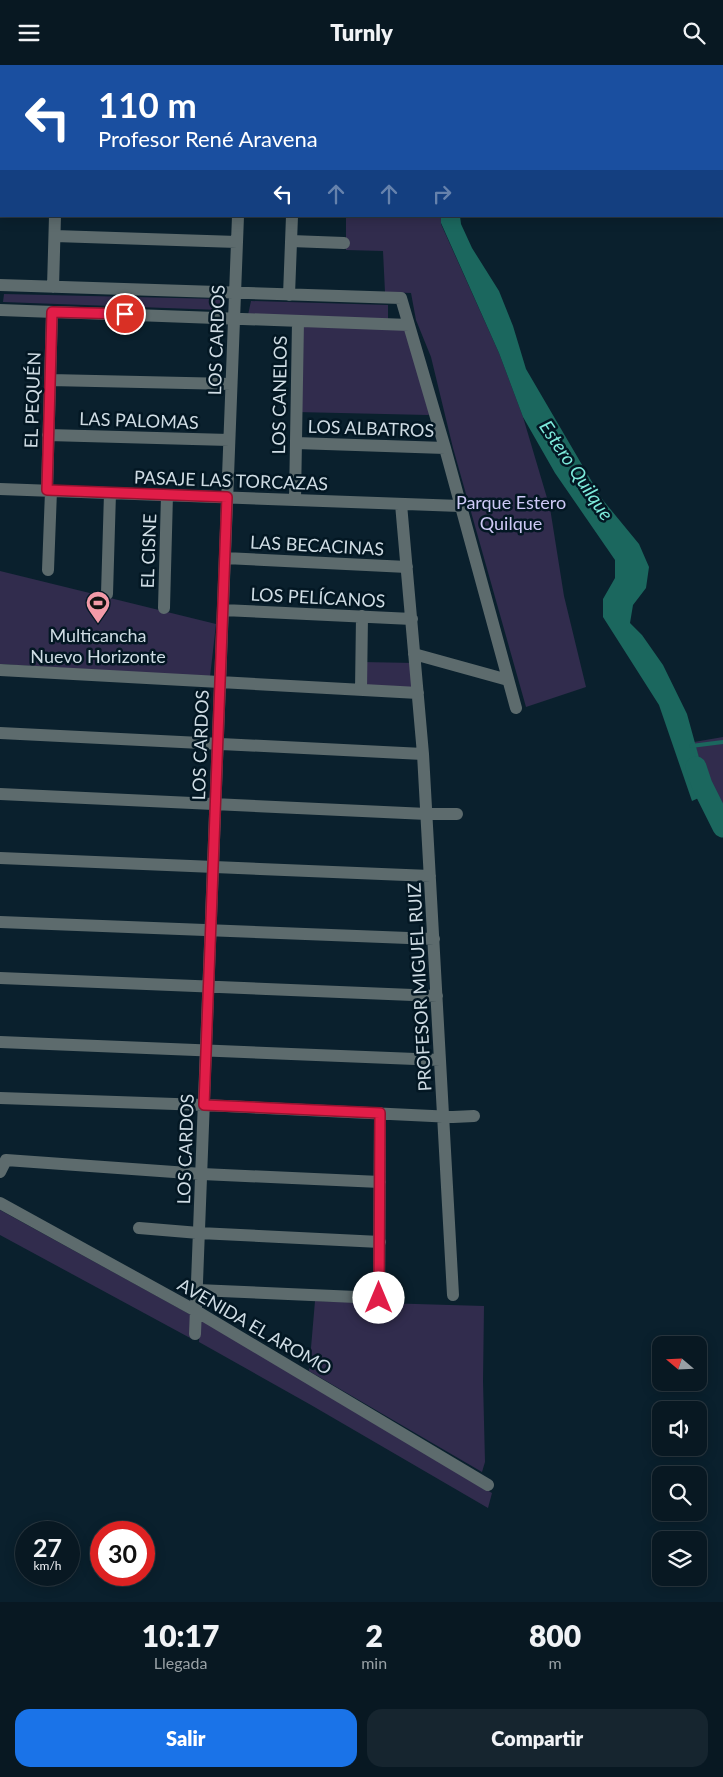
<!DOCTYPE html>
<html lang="es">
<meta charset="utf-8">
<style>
:root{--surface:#081822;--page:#16252f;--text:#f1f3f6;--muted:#98a0a5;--line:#293740;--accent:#1a73e8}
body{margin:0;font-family:Lato,sans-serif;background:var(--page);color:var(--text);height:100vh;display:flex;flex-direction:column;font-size:19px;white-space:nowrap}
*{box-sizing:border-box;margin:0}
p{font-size:16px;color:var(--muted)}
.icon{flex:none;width:28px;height:28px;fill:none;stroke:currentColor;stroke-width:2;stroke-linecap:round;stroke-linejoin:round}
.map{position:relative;height:1537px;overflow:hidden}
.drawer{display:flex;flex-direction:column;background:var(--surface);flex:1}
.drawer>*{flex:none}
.guide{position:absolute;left:0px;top:0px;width:724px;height:152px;box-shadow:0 2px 12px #0003,0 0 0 1px var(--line);background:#1a4fa0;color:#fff;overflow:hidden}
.needle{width:32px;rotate:289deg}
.buttons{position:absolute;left:652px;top:1271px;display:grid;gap:10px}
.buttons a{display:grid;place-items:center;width:55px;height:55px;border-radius:10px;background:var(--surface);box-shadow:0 2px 12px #0003,0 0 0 1px var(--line);font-size:25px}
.speed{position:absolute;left:15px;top:1456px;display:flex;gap:10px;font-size:25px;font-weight:700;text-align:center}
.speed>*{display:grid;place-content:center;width:65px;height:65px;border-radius:50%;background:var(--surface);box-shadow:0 2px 12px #0003,0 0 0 1px var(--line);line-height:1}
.speed small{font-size:12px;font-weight:400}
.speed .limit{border:8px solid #d22;background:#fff;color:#111}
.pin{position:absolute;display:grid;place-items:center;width:42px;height:42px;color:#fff;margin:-21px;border:2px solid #fff;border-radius:50%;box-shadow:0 1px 5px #0007}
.me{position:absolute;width:55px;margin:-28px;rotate:0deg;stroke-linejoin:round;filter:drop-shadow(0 0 4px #0008)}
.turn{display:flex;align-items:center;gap:18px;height:105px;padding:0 15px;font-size:22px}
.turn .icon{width:65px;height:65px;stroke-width:2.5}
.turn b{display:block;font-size:35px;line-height:42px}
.lanes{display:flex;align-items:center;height:48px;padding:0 15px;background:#0003;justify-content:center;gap:25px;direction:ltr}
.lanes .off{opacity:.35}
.eta{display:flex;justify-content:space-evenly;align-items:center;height:85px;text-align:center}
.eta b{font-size:30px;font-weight:800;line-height:35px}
.primary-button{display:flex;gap:10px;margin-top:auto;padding:10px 15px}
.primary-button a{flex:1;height:58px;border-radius:15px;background:var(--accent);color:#fff;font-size:20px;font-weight:800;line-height:58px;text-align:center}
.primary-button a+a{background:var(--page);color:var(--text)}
header{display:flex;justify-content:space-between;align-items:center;height:65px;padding:0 15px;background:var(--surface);font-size:22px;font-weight:800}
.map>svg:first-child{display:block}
</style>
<header><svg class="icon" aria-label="menu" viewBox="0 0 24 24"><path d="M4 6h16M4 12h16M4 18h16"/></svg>Turnly<svg class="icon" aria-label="search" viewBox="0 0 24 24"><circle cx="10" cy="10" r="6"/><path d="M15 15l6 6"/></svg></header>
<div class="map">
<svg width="723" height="1537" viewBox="0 0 723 1537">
<rect width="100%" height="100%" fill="#0a202d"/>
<path fill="#312c4d" d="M 300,0 L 436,0 L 436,1 L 300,1 Z
M 441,151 L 441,159 L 499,288 L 523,352 L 550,443 L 564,531 L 586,622 L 526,642 L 453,383 L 431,292 L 416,255 L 411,228 L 385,227 L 383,186 L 346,185 L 346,153 L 297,152 Z
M 4,229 L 220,234 L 220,245 L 3,237 Z
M 251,236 L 388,240 L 388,254 L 248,250 Z
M 298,256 L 409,260 L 434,348 L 428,350 L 296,347 Z
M 0,506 L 216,559 L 210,612 L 0,599 Z
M 362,597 L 415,598 L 418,628 L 361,625 Z
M 723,672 L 723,753 L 703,707 L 694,677 Z
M 0,1145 L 193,1251 L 192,1274 L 0,1170 Z
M 315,1236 L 484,1241 L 483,1316 L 485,1397 L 482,1407 L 309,1306 Z
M 200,1254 L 492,1428 L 488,1443 L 311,1340 L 199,1277 Z"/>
<path fill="#1b675e" d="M 441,151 L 460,151 L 461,159 L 472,183 L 499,226 L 513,261 L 526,304 L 602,434 L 639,479 L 649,502 L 646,523 L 633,540 L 630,558 L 642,570 L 663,600 L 687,649 L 703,707 L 712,727 L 692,736 L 659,640 L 603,552 L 603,534 L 615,513 L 615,495 L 555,408 L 523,352 L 499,288 L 441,158 Z"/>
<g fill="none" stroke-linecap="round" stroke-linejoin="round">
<path stroke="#1b675e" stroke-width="4" d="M 691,681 L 723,677"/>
<path stroke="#1b675e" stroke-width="21" d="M 696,702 L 702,720 L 723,762"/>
<path stroke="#5d6b6d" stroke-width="12" d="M 22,0 L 27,1
M 388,0 L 389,1
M 61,1 L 61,0
M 244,1 L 244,0
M 296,1 L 296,0
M 0,6 L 0,0
M 55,171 L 237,177
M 291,176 L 344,178
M 0,220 L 401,233 L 445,383 L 516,643
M 53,222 L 55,151
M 289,230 L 292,151
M 0,245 L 409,260
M 50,315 L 231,319
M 48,370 L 229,375
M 296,378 L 445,383
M 0,424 L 460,441
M 47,425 L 52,247
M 295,435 L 298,256
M 401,439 L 423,689 L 453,1230
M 225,493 L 407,502
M 48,505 L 51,426
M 107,529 L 110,428
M 164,543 L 167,430
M 223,545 L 412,554
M 414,589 L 508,615
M 0,605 L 418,628
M 361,625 L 362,551
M 0,668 L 423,689
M 0,729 L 427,749 L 457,749
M 0,793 L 430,811
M 0,857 L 434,874
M 0,913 L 437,931
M 0,977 L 440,995
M 0,1033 L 204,1040 L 453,1052 L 474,1051
M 0,1107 L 6,1095 L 202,1109 L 380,1117
M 0,1138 L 196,1246 L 488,1420
M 139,1163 L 199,1168 L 380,1177
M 197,1225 L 379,1233 L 380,1048
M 195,1269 L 238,151"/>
</g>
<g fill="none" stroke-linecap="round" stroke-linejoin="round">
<defs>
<path id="route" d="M 125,249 L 52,247 L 47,425 L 227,432 L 204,1040 L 380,1048 L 379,1233"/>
</defs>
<use href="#route" stroke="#92132f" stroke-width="12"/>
<use href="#route" stroke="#e11d48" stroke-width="9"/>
</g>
<defs>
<symbol id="stadium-pin" viewBox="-11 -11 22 30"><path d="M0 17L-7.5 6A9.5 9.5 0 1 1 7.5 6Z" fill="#f39aa8" stroke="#031723"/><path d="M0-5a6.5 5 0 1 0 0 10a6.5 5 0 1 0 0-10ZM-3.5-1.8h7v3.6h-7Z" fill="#111"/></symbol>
</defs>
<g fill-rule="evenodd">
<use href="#stadium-pin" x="84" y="524" width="28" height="38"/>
</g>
<g text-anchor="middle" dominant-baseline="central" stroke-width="5" stroke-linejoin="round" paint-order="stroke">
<g font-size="18" fill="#cfdce4" stroke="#031723">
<text transform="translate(216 275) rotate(-88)">LOS CARDOS</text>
<text transform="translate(279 330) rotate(-89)">LOS CANELOS</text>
<text transform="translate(32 335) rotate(-88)">EL PEQUÉN</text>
<text transform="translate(139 355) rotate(2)">LAS PALOMAS</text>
<text transform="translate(371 363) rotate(2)">LOS ALBATROS</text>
<text transform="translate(231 415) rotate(2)">PASAJE LAS TORCAZAS</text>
<text transform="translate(317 480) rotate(3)">LAS BECACINAS</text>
<text transform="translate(148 486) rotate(-88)">EL CISNE</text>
<text transform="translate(318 532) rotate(3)">LOS PELÍCANOS</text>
<text transform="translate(200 680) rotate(-88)">LOS CARDOS</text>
<text transform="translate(419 922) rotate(-93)">PROFESOR MIGUEL RUIZ</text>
<text transform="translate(185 1084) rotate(-88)">LOS CARDOS</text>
<text transform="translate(255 1261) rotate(30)">AVENIDA EL AROMO</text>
</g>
<g font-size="18" fill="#cec9f6" stroke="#031723">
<text x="511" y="437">Parque Estero<tspan x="511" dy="21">Quilque</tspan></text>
</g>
<g font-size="18" fill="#cfdce4" stroke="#031723">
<text x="98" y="570">Multicancha<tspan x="98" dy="21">Nuevo Horizonte</tspan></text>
</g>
<g font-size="19" font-style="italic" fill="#7deadb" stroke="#031723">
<text transform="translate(577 405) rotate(56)">Estero Quilque</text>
</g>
</g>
</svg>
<div class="buttons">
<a><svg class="needle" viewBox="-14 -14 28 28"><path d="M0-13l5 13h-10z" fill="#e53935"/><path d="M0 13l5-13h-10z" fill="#98a0a5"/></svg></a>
<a><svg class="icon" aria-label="sound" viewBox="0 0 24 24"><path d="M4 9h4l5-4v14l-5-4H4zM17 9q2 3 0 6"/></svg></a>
<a><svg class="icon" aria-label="search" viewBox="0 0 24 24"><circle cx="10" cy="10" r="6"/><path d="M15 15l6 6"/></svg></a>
<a><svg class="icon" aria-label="layers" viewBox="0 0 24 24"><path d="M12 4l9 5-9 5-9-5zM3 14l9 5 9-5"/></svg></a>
</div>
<div class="speed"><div>27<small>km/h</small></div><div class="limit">30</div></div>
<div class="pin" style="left:125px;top:249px;background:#d93025"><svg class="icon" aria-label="arrive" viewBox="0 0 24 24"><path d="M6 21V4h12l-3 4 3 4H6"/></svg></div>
<svg class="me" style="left:379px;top:1233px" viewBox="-20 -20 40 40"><circle r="19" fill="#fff"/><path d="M0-13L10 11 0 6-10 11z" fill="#e11d48"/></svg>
<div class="guide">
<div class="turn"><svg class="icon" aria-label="left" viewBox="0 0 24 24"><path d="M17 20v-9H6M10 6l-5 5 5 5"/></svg><div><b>110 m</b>Profesor René Aravena</div></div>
<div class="lanes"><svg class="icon" aria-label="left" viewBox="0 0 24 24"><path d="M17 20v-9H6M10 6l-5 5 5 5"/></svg><svg class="icon off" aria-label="ahead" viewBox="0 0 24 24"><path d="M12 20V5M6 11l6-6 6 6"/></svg><svg class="icon off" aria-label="ahead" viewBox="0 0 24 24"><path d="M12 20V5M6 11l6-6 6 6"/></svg><svg class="icon off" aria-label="right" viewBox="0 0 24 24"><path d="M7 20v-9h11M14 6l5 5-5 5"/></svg></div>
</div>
</div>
<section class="drawer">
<div class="eta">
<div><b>10:17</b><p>Llegada</p></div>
<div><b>2</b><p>min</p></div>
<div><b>800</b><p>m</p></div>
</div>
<div class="primary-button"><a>Salir</a><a>Compartir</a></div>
</section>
